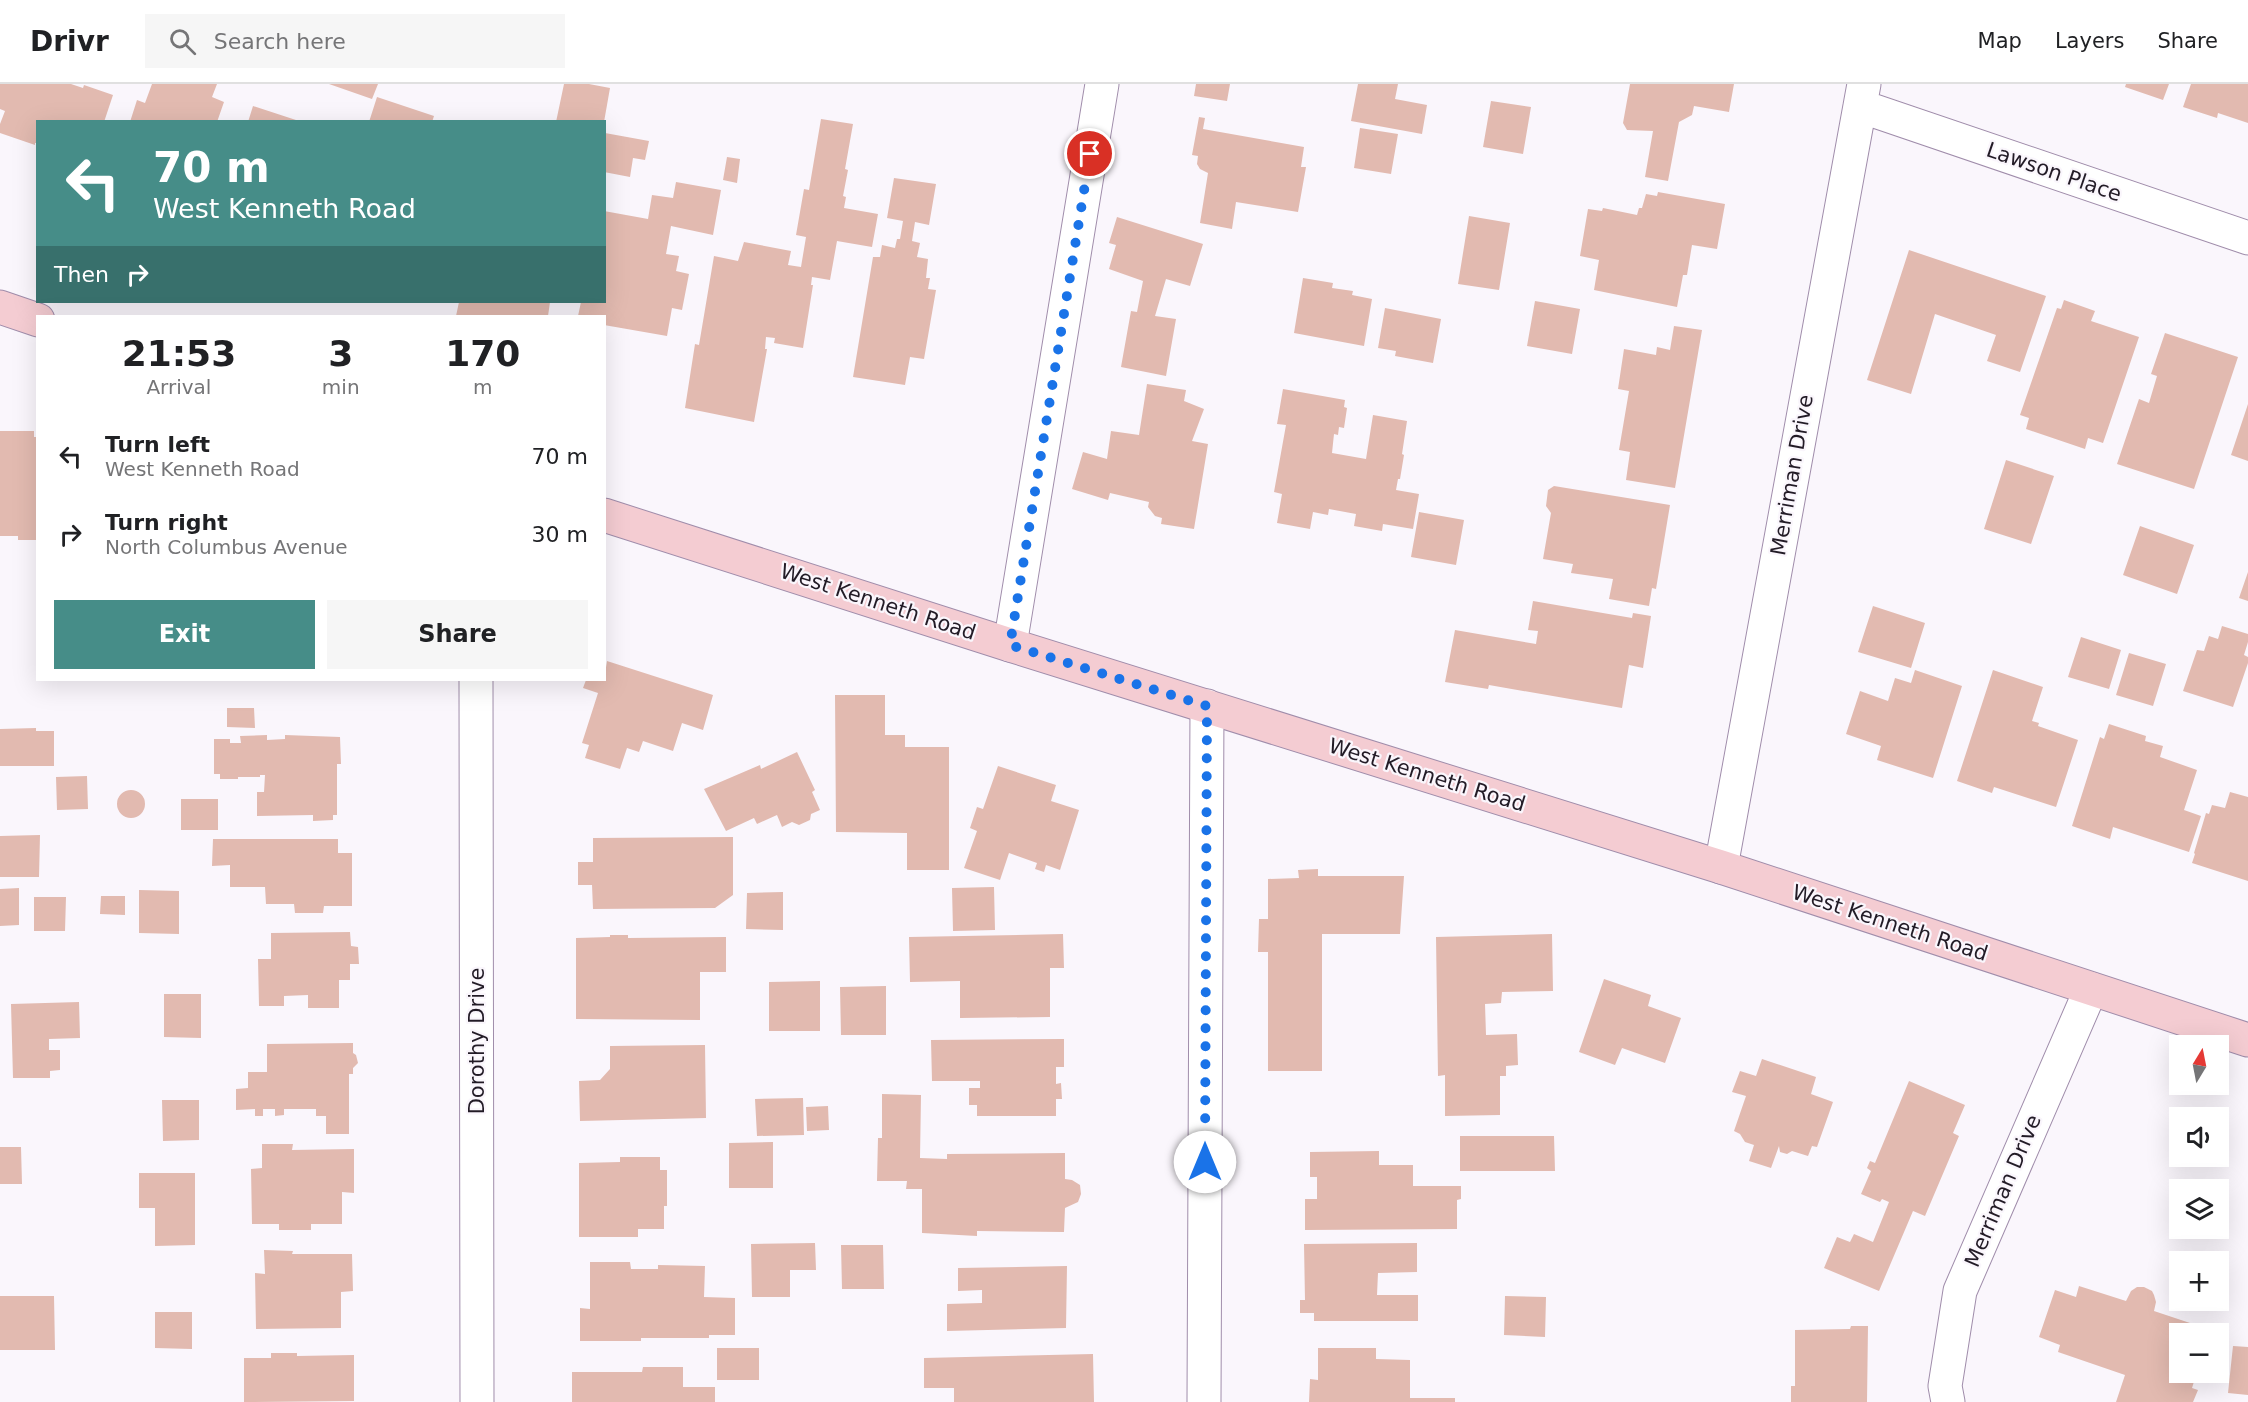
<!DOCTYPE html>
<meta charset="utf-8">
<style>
:root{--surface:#fff;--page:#f6f6f6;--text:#202124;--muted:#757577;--line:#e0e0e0;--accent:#468d88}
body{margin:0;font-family:"DejaVu Sans",sans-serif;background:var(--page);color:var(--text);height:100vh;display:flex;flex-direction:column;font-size:22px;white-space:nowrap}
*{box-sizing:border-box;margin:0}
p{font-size:20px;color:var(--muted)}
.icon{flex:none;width:33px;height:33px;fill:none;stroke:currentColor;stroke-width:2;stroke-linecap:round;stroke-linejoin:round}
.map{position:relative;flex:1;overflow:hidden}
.drawer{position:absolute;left:36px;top:231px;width:570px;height:366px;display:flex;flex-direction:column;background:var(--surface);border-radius:0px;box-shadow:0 6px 24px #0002}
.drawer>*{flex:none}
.top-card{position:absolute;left:36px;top:36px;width:570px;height:183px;border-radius:0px;box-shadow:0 6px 24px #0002;background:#468d88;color:#fff;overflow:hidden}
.needle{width:39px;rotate:10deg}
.tools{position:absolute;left:2169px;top:951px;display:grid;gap:12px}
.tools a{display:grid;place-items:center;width:60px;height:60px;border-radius:0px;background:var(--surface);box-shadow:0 6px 24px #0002;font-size:30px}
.pin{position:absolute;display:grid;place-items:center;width:51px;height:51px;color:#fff;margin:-26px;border:3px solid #fff;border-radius:50%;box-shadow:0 2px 6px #0007}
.me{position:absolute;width:66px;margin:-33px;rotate:0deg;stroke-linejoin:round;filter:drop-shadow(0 0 4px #0008)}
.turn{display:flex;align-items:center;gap:21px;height:126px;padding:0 18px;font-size:27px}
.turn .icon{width:78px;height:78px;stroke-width:2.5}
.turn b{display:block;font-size:42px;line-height:51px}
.then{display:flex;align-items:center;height:57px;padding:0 18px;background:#0003;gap:12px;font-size:22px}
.eta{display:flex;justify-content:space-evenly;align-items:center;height:102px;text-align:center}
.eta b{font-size:36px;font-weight:600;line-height:42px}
.action{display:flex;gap:12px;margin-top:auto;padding:12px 18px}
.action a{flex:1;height:69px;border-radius:0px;background:var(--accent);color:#fff;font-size:24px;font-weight:600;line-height:69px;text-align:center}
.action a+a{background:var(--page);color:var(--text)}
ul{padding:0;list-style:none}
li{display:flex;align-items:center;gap:18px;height:78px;padding:0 18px}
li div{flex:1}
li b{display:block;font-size:22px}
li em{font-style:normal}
header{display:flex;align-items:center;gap:36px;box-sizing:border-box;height:84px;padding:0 30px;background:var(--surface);border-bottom:2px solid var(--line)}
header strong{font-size:28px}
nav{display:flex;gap:33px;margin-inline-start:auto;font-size:21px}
.search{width:420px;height:54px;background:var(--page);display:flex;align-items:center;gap:15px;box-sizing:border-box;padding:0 21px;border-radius:0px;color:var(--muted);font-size:22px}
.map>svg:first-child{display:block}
</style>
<header>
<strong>Drivr</strong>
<div class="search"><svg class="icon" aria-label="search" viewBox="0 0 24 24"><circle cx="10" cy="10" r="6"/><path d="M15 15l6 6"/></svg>Search here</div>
<nav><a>Map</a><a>Layers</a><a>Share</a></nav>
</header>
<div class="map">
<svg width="2248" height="1318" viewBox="0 0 2248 1318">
<rect width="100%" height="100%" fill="#faf6fc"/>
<path fill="#e2bab0" d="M 0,0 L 71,0 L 83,4 L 84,1 L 113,11 L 104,38 L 38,38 L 38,59 L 35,59 L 35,61 L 0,49 L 0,40 L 5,27 L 0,25 Z
M 152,0 L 217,0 L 212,13 L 224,18 L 217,38 L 130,38 L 137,16 L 145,19 Z
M 329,0 L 378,0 L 372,15 Z
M 564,0 L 589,0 L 610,4 L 604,38 L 556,38 Z
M 1196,0 L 1230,0 L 1227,17 L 1194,12 Z
M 1358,0 L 1398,0 L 1395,15 L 1427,21 L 1422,50 L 1351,37 Z
M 1630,0 L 1734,0 L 1729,28 L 1694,22 L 1692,31 L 1679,38 L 1668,97 L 1645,93 L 1653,47 L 1627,46 L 1623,39 Z
M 2126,0 L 2169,0 L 2163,16 L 2125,3 Z
M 2191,0 L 2248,0 L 2248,39 L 2218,29 L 2217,34 L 2183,23 Z
M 377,13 L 434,32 L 432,38 L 369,38 Z
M 1491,17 L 1531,23 L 1523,70 L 1483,63 Z
M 253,22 L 299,37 L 299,38 L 248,38 Z
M 1199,33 L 1205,34 L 1203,45 L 1304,63 L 1301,83 L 1306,83 L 1298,128 L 1236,118 L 1232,145 L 1200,139 L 1208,89 L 1200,85 L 1197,80 L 1198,72 L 1192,71 Z
M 821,35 L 853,40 L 845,85 L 848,86 L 843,112 L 846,113 L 844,124 L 878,130 L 872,163 L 837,157 L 830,196 L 812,193 L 811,201 L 813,201 L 803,264 L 774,259 L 775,254 L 766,253 L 765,265 L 767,265 L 754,338 L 685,324 L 695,260 L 699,261 L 714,172 L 738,177 L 744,158 L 791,167 L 788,181 L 801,183 L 806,153 L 796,151 L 804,105 L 809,106 Z
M 1360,44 L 1398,50 L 1391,90 L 1354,84 Z
M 605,49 L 649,57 L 645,76 L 633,74 L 630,93 L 604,88 Z
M 727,73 L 740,75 L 737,99 L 723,96 Z
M 894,94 L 936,100 L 929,141 L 915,138 L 912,157 L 920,159 L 917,173 L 928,175 L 926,194 L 930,194 L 928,205 L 936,206 L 924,275 L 910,273 L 905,301 L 853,293 L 873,173 L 880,173 L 882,161 L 895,164 L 897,155 L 900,155 L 903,137 L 887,134 Z
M 676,98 L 721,106 L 713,151 L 671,142 L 666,170 L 679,172 L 676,187 L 689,190 L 682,226 L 672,224 L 667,252 L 604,241 L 604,232 L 578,232 L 581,218 L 604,218 L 604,127 L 648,135 L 652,111 L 673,114 Z
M 1658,108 L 1725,120 L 1717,165 L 1692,161 L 1687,191 L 1683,191 L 1677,223 L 1594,206 L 1599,176 L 1580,172 L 1588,125 L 1602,127 L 1603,124 L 1637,131 L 1639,124 L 1642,124 L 1646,110 L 1657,112 Z
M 1469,132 L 1510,139 L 1499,206 L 1458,200 Z
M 1117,133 L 1203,160 L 1190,202 L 1166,195 L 1155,232 L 1176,235 L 1166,292 L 1121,283 L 1131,227 L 1137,228 L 1143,197 L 1109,185 L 1116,161 L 1109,159 Z
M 1909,166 L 2046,212 L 2020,288 L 1987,277 L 1996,251 L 1935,230 L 1911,310 L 1867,296 Z
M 1303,194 L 1333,199 L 1332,204 L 1353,207 L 1352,211 L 1372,215 L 1364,262 L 1294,249 Z
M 2064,216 L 2095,227 L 2091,237 L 2139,253 L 2103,359 L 2088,354 L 2085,365 L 2026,345 L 2029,334 L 2020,331 L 2057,224 L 2061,225 Z
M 1535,217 L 1580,225 L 1572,270 L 1527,262 Z
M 459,218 L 550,218 L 548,232 L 456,232 Z
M 1385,224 L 1441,235 L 1433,279 L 1395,272 L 1396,267 L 1378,264 Z
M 1674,242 L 1702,246 L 1675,404 L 1626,396 L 1630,368 L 1619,366 L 1629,307 L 1618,305 L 1624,265 L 1656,271 L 1657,263 L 1670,266 Z
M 2165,249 L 2238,273 L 2194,405 L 2117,380 L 2139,315 L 2149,319 L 2157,292 L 2151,290 Z
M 1147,300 L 1186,306 L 1184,317 L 1204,325 L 1192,357 L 1208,360 L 1194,445 L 1161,440 L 1162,434 L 1155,432 L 1148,423 L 1149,418 L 1110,409 L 1108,416 L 1072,405 L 1083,368 L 1107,375 L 1111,347 L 1139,351 Z
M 1283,305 L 1345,316 L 1344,323 L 1347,324 L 1344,344 L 1339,343 L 1338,351 L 1334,350 L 1332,369 L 1366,375 L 1373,331 L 1407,337 L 1402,370 L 1404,371 L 1400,395 L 1398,395 L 1396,406 L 1419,410 L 1413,445 L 1383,440 L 1382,447 L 1354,442 L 1356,430 L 1329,425 L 1328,431 L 1313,428 L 1310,445 L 1277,439 L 1282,410 L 1274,408 L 1286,341 L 1277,340 Z
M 2248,320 L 2248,377 L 2231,371 Z
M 0,347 L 34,347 L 34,353 L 38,353 L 38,456 L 18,456 L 18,452 L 0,452 Z
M 2006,376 L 2054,392 L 2031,460 L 1984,445 Z
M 1554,402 L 1670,421 L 1656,505 L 1652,504 L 1649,522 L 1609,515 L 1613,495 L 1571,489 L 1573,480 L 1543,475 L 1551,429 L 1546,422 L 1548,406 Z
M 1419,428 L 1464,436 L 1456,481 L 1411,473 Z
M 2140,442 L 2194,461 L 2177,510 L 2123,491 Z
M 2248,488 L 2248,517 L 2239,514 Z
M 1533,517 L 1632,534 L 1633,529 L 1651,532 L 1643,584 L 1629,581 L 1622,624 L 1489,601 L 1488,605 L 1445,598 L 1455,546 L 1536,560 L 1538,547 L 1528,546 Z
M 1873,522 L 1925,539 L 1911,584 L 1858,568 Z
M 2222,542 L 2248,550 L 2248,558 L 2244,571 L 2248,573 L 2248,579 L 2233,623 L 2183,607 L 2197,566 L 2204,567 L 2209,552 L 2218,555 Z
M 2081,553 L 2121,566 L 2109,605 L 2068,593 Z
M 2129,569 L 2166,580 L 2153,622 L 2116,611 Z
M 607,577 L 713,611 L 703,646 L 682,639 L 673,667 L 643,657 L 639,668 L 627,664 L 620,685 L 585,674 L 589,661 L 582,659 L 598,609 L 583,604 L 586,596 L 604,596 Z
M 1915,586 L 1962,602 L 1933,694 L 1877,676 L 1881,662 L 1846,650 L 1860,607 L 1888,617 L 1895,594 L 1911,599 Z
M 1993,586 L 2043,603 L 2032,637 L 2039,639 L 2038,642 L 2078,656 L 2056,723 L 1994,703 L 1992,709 L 1957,697 Z
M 835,611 L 885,611 L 885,651 L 905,651 L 905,663 L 949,663 L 949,786 L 907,786 L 907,749 L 836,748 Z
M 227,624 L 254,624 L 255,644 L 227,643 Z
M 2109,640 L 2146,652 L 2145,657 L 2163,662 L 2160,673 L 2197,686 L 2184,726 L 2201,732 L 2189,768 L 2113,743 L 2110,755 L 2072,742 L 2100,653 L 2104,655 Z
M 36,644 L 36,647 L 54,647 L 54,682 L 0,682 L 0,645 Z
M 267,651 L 267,656 L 285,655 L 285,651 L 340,653 L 341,680 L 337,680 L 337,731 L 333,731 L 333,736 L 313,737 L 313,731 L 257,732 L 257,708 L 264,708 L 265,691 L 260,691 L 260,693 L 238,693 L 238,695 L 220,695 L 220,690 L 214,690 L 214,655 L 230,655 L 230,659 L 241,659 L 240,652 Z
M 797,668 L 815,706 L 812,708 L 820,726 L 811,730 L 810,736 L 799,741 L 792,738 L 782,743 L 777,731 L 757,740 L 754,734 L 726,747 L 704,705 L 760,681 L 761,685 Z
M 998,682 L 1056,701 L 1051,717 L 1079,726 L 1060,786 L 1046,781 L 1044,788 L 1035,785 L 1037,779 L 1009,769 L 1000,796 L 964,784 L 977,747 L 970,744 L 977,723 L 983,725 Z
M 87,692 L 88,725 L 57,726 L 56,693 Z
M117 720a14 14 0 1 1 28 0a14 14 0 1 1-28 0Z
M 2230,708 L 2248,713 L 2248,797 L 2192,779 L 2195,770 L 2194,769 L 2206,729 L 2209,730 L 2212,721 L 2225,724 Z
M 181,715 L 218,715 L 218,746 L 181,746 Z
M 40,751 L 39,793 L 0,793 L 0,752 Z
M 733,753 L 733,811 L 715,824 L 593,825 L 592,801 L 578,801 L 578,778 L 593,778 L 593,754 Z
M 213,755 L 338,755 L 338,769 L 352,769 L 352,822 L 324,822 L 323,829 L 295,829 L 294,820 L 266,820 L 265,803 L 230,803 L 230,781 L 212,782 Z
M 1318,785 L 1318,792 L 1404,792 L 1400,850 L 1322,850 L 1322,987 L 1268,987 L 1268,868 L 1258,868 L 1259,835 L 1268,835 L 1268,795 L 1299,794 L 1298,786 Z
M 994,803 L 995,846 L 953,847 L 952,804 Z
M 19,804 L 19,841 L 0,842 L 0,805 Z
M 139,806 L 179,807 L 179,850 L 139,849 Z
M 783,808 L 783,846 L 746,845 L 747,809 Z
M 101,812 L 125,812 L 125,831 L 100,830 Z
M 34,813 L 66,813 L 65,847 L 34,847 Z
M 350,848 L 351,862 L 358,863 L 359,880 L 350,880 L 350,896 L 339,896 L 339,924 L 308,924 L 308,911 L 284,912 L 284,922 L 259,922 L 258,875 L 271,875 L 271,849 Z
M 1063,850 L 1064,884 L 1050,884 L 1050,933 L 960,934 L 960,897 L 910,898 L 909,853 Z
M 1552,850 L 1553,907 L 1502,908 L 1501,919 L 1485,920 L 1486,951 L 1517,950 L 1518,981 L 1506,982 L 1506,992 L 1500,992 L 1500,1031 L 1445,1032 L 1445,991 L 1438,992 L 1436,853 Z
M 610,851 L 628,851 L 628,854 L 726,853 L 726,888 L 700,888 L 700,936 L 576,935 L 576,854 L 610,853 Z
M 1604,895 L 1651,911 L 1648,922 L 1681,934 L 1665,979 L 1622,964 L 1615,981 L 1579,968 Z
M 820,897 L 820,947 L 769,947 L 769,898 Z
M 886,902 L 886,951 L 841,951 L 840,903 Z
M 164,910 L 201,910 L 201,954 L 164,953 Z
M 79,918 L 80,954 L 49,955 L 49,966 L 60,966 L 60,986 L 50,987 L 50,994 L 13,994 L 11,920 Z
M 1064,955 L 1064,983 L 1056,983 L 1056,1000 L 1061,999 L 1062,1015 L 1056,1015 L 1056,1032 L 977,1032 L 977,1021 L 969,1021 L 969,1004 L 980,1004 L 980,997 L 932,997 L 931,956 Z
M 353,959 L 353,969 L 356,971 L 358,979 L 353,984 L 353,990 L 349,990 L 349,1050 L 326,1050 L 326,1032 L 316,1032 L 316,1025 L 284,1025 L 284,1031 L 275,1032 L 275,1025 L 263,1025 L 263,1032 L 255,1032 L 255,1025 L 236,1026 L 236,1005 L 248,1004 L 248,988 L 267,988 L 267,960 Z
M 705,961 L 706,1034 L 580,1037 L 579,997 L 600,996 L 610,985 L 610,962 Z
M 1762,975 L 1816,993 L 1811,1010 L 1833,1018 L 1817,1063 L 1812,1062 L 1808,1072 L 1792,1067 L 1787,1070 L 1780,1068 L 1779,1062 L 1771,1084 L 1749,1077 L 1754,1061 L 1745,1058 L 1740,1050 L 1734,1047 L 1746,1012 L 1732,1008 L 1740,987 L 1756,992 Z
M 1909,997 L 1965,1021 L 1953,1049 L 1959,1052 L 1925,1132 L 1913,1127 L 1879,1207 L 1824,1184 L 1837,1153 L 1850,1158 L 1854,1150 L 1873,1158 L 1889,1118 L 1882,1115 L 1880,1118 L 1861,1110 L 1871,1087 L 1867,1084 L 1870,1077 L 1875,1079 Z
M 882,1010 L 921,1011 L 920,1074 L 947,1075 L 947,1070 L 1065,1069 L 1065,1095 L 1072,1096 L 1080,1101 L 1081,1110 L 1078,1118 L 1065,1124 L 1064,1148 L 977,1147 L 977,1152 L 922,1149 L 922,1105 L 906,1105 L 907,1097 L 877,1097 L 878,1054 L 882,1054 Z
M 803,1014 L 804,1051 L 757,1052 L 755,1015 Z
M 162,1016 L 199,1016 L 199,1056 L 163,1057 Z
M 828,1022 L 829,1046 L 807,1047 L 806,1023 Z
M 1460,1052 L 1554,1052 L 1555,1087 L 1460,1087 Z
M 773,1058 L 773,1104 L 729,1104 L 729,1059 Z
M 262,1060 L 293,1060 L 292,1066 L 354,1065 L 354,1109 L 342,1108 L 342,1140 L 311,1140 L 311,1146 L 279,1146 L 279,1140 L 252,1140 L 251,1085 L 262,1084 Z
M 0,1063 L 21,1063 L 22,1100 L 0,1100 Z
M 1379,1067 L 1379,1081 L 1413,1081 L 1413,1102 L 1461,1102 L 1461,1115 L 1457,1116 L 1457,1145 L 1305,1146 L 1305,1115 L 1317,1115 L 1317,1093 L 1310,1093 L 1310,1068 Z
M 620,1073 L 660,1073 L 660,1086 L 667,1086 L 667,1122 L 664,1122 L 664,1145 L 638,1145 L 638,1153 L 579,1153 L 579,1079 L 620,1078 Z
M 139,1089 L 195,1089 L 195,1161 L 155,1162 L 155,1124 L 139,1124 Z
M 815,1159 L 816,1186 L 790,1186 L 790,1213 L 752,1213 L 751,1160 Z
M 1417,1159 L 1417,1188 L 1378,1189 L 1377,1211 L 1418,1211 L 1418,1237 L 1314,1237 L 1314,1229 L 1300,1229 L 1300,1216 L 1305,1216 L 1304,1160 Z
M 841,1161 L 883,1161 L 884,1205 L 842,1205 Z
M 264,1166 L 293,1167 L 292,1170 L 352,1170 L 353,1207 L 341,1208 L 341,1244 L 256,1245 L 255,1189 L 265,1190 Z
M 590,1178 L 630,1178 L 631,1185 L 658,1185 L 658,1181 L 705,1182 L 704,1213 L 735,1214 L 735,1251 L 709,1251 L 709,1254 L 641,1254 L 641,1257 L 580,1257 L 580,1224 L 590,1225 Z
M 1067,1182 L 1066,1244 L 947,1247 L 947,1220 L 982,1219 L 982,1206 L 958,1207 L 958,1184 Z
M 2079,1202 L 2126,1217 L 2131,1207 L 2137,1203 L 2144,1203 L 2152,1207 L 2154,1211 L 2156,1218 L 2154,1227 L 2193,1240 L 2189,1250 L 2180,1250 L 2180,1288 L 2197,1288 L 2192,1304 L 2198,1306 L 2193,1318 L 2116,1318 L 2125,1291 L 2058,1268 L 2060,1261 L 2039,1253 L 2055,1206 L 2076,1213 Z
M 0,1212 L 54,1212 L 55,1266 L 0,1266 Z
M 1505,1212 L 1546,1213 L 1545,1253 L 1504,1251 Z
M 155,1228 L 192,1228 L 192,1265 L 155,1264 Z
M 1851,1242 L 1868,1242 L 1867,1318 L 1791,1318 L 1791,1302 L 1795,1302 L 1795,1246 L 1850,1245 Z
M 2233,1262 L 2248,1263 L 2248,1311 L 2228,1309 Z
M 717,1264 L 759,1264 L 759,1296 L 717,1296 Z
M 1318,1264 L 1376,1264 L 1376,1275 L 1410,1276 L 1410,1314 L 1455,1314 L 1455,1318 L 1309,1318 L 1310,1295 L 1318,1296 Z
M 271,1269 L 297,1269 L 297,1272 L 354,1271 L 354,1317 L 244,1318 L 244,1274 L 271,1274 Z
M 1093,1270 L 1094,1318 L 954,1318 L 954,1304 L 924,1304 L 924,1274 Z
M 643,1283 L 683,1283 L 683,1303 L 715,1303 L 715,1318 L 572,1318 L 572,1288 L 642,1288 Z"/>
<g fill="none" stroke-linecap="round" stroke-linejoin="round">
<defs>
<path id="street" d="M 1860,22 L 2248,154
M 1010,561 L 1102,0
M 476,596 L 477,1318
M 1721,783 L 1864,0
M 1204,1318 L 1207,622
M 1948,1318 L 1945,1302 L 1960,1207 L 2091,905"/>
<path id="secondary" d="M 0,223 L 38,236
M 604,431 L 1010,561 L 1721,783 L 2248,956"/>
</defs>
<use href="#street" stroke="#a08dab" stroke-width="35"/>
<use href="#secondary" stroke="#a08dab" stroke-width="35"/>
<use href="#street" stroke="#fff" stroke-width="33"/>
<use href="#secondary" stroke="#f4ccd2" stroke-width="33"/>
</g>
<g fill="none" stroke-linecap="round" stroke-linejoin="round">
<path stroke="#1a73e8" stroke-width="10" stroke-dasharray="0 18" d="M 1090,70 L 1010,561 L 1207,622 L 1205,1078"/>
</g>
<g text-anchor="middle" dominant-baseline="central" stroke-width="4.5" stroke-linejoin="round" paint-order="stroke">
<g font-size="21" fill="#221b26" stroke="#faf6fc">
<text transform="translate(2054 88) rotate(19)">Lawson Place</text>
<text transform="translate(1792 391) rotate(-80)">Merriman Drive</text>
<text transform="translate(878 518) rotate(18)">West Kenneth Road</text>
<text transform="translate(1427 691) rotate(17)">West Kenneth Road</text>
<text transform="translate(1890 839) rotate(18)">West Kenneth Road</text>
<text transform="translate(477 957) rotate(-90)">Dorothy Drive</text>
<text transform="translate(2003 1107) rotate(-67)">Merriman Drive</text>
</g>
</g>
</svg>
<div class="tools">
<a><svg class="needle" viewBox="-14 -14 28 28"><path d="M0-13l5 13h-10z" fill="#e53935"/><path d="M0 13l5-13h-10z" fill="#757577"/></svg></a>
<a><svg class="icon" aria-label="sound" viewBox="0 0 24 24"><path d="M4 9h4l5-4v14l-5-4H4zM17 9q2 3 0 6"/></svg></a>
<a><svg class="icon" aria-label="layers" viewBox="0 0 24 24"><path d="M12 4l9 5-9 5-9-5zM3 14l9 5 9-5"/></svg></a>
<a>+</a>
<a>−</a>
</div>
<div class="pin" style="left:1090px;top:70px;background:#d93025"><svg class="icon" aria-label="arrive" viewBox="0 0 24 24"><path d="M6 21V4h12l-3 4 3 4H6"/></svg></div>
<svg class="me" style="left:1205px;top:1078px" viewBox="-20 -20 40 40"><circle r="19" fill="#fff"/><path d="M0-13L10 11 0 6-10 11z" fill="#1a73e8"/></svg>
<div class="top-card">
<div class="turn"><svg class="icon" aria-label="left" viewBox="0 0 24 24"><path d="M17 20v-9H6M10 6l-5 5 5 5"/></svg><div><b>70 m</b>West Kenneth Road</div></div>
<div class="then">Then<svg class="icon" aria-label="right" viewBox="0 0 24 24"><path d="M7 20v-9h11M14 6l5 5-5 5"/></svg></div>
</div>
<section class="drawer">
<div class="eta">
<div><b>21:53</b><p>Arrival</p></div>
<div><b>3</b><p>min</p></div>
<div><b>170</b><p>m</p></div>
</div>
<ul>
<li><svg class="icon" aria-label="left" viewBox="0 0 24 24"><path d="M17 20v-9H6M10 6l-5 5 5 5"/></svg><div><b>Turn left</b><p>West Kenneth Road</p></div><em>70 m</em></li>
<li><svg class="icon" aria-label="right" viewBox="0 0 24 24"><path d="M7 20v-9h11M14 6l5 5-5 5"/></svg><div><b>Turn right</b><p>North Columbus Avenue</p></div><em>30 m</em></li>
</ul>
<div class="action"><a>Exit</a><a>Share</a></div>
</section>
</div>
